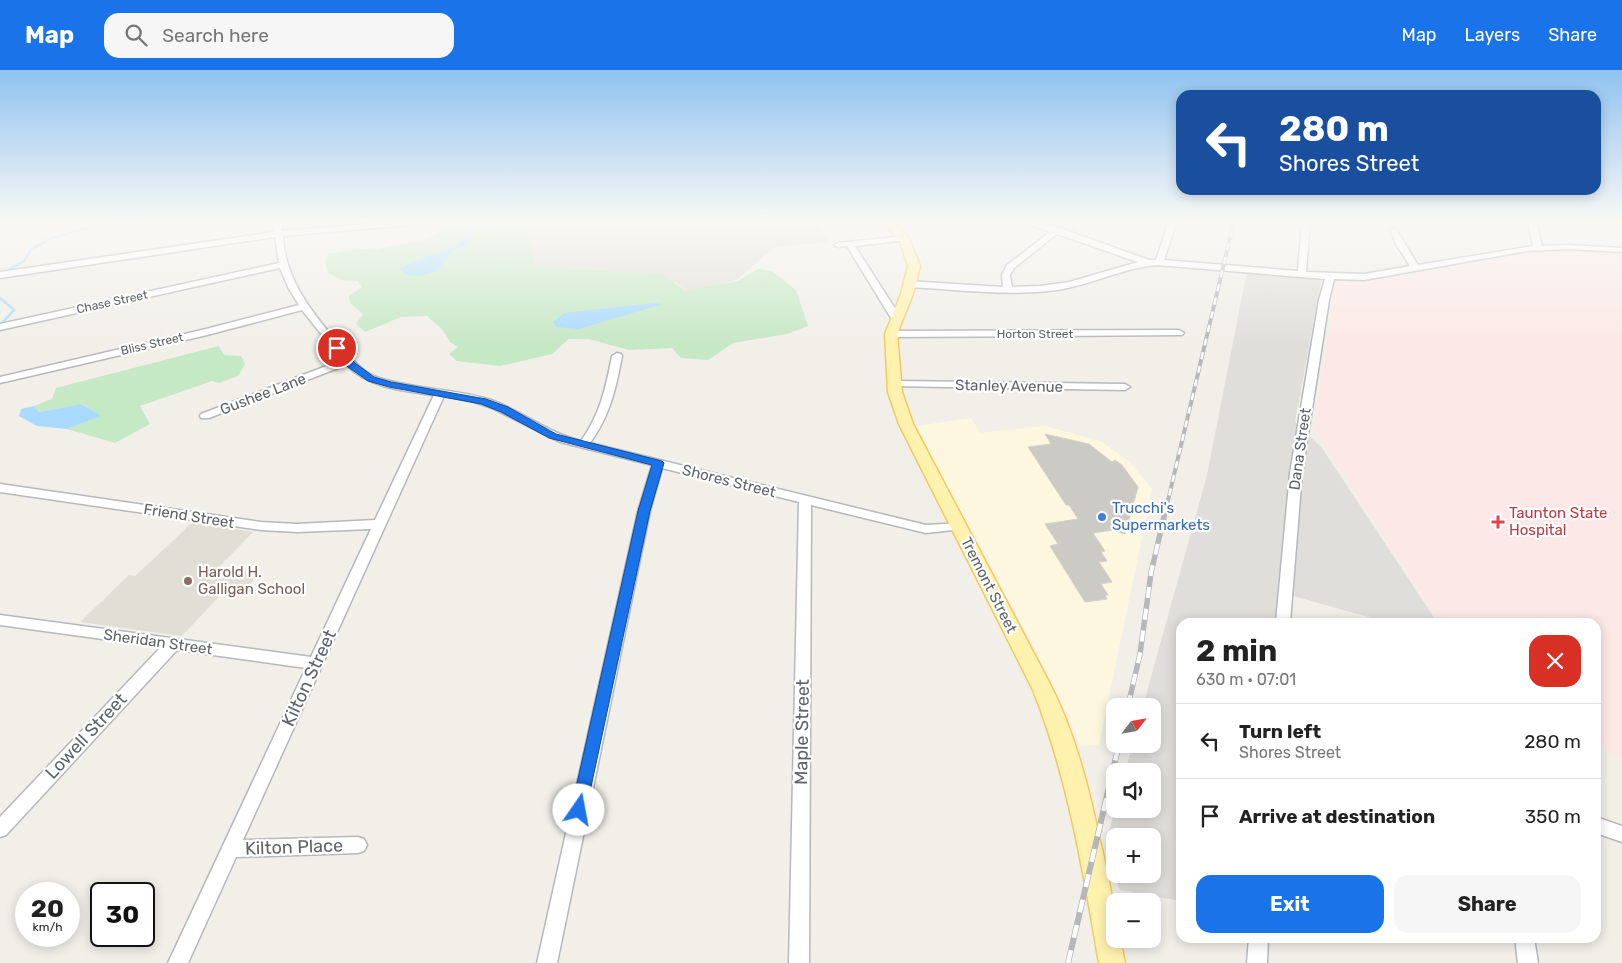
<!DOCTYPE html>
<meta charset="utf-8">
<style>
:root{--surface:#fff;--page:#f6f6f6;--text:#222;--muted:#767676;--line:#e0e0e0;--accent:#1a73e8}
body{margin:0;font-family:Rubik,sans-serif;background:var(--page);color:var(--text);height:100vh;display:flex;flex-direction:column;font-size:19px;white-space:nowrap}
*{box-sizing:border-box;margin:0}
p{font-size:16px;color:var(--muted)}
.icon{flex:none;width:28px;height:28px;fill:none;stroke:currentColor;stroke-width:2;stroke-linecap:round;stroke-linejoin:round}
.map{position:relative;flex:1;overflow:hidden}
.drawer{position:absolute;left:1176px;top:548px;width:425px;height:325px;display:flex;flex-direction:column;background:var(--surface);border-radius:15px;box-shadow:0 2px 12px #0003}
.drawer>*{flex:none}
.hud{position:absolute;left:1176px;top:20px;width:425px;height:105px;border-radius:15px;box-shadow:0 2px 12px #0003;background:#1a4fa0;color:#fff;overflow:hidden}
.needle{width:32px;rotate:59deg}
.tools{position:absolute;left:1106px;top:628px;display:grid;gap:10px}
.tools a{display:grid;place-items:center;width:55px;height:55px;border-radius:10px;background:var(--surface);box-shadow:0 2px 12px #0003;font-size:25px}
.speed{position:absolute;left:15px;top:812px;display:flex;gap:10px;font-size:25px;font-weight:700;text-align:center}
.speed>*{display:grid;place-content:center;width:65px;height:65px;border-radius:50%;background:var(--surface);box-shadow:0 2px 12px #0003;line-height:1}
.speed small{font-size:12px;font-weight:400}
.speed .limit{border:2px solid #111;border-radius:8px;background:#fff;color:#111}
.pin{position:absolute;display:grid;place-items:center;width:42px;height:42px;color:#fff;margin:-21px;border:2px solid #fff;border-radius:50%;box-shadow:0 1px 5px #0007}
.me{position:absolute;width:55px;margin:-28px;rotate:12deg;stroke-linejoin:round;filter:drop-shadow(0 0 4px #0008)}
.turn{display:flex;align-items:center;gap:18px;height:105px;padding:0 20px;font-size:22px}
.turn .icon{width:65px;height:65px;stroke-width:2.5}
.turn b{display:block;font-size:35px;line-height:42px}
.round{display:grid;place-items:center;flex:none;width:52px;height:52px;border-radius:15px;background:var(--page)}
.summary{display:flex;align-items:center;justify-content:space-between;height:85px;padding:0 20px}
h1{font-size:30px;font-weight:700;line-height:38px}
.action{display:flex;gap:10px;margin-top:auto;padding:10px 20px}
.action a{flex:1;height:58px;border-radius:15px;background:var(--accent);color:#fff;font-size:20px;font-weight:700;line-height:58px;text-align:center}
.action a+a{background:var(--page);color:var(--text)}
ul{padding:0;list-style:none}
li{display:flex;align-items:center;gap:15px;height:75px;padding:0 20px;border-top:1px solid var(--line)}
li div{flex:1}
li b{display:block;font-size:19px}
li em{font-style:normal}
header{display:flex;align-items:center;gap:30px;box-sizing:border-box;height:70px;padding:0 25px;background:var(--accent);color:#fff}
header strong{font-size:24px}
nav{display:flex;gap:28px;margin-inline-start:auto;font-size:18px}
.search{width:350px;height:45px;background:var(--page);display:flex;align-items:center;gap:12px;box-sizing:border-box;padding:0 18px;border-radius:15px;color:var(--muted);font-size:19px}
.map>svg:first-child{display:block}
</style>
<header>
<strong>Map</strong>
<div class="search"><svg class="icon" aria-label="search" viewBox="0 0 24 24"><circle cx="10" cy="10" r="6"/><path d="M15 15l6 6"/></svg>Search here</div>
<nav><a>Map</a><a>Layers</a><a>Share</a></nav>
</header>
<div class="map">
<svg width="1622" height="893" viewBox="0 0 1622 893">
<rect width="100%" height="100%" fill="#f1efe8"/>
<path fill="#fef7e0" d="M 971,348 L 980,363 L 1045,356 L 1100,371 L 1129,391 L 1152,419 L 1099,675 L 1080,676 L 1072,655 L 1038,585 L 938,400 L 917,356 Z"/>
<path fill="#e0deda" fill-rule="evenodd" d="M 1247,201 L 1315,207 L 1321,212 L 1295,352 L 1322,378 L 1437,552 L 1386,552 L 1279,522 L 1276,552 L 1181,552 L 1181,831 L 1120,820 L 1105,777 L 1115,739 L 1152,739 L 1152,701 L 1125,701 L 1133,674 L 1152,674 L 1152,636 L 1143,636 L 1207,405 ZM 1115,766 L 1152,766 L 1152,804 L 1115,804 Z"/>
<path fill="#e1ded6" d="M 528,151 L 818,151 L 829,172 L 774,177 L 738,209 L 714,217 L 686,221 L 677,213 L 602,203 L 535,197 L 520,162 Z
M 193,452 L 253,462 L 219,497 L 257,503 L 249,517 L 230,515 L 182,566 L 80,552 L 129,505 L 135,506 Z"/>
<path fill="#fce8e6" d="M 1564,179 L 1622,183 L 1622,688 L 1596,677 L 1596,552 L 1439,552 L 1314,358 L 1335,218 L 1339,213 L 1347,211 L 1392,208 L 1540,180 Z"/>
<path fill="#c5e8c5" d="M 467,151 L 528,151 L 525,156 L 536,197 L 661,204 L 686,221 L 738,211 L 758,199 L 772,201 L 796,220 L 808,256 L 787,264 L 733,273 L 708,290 L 681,288 L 672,278 L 629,280 L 589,269 L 569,269 L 552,284 L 500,296 L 457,291 L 449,284 L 458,277 L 450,272 L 442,259 L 427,246 L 401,247 L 365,262 L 356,254 L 363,244 L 350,233 L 349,226 L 362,217 L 358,211 L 342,210 L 328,203 L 325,191 L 328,184 L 358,179 L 375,180 L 429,169 L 438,162 L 442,153 Z
M 219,276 L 224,285 L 241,286 L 245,294 L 238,306 L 219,313 L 212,311 L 140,336 L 150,354 L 115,373 L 67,359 L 100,346 L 83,334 L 39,342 L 34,336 L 52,329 L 56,318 Z"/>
<path fill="#aadaff" d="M 493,154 L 502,156 L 523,154 L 521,158 L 477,160 L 466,175 L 454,180 L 437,201 L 420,206 L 406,205 L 400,199 C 420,184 452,185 467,166 L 468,161 L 465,159 L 467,157 Z
M 655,233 L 662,234 L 579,259 L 556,257 L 553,252 L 564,243 Z
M 82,334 L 101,346 L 67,359 L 37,356 L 19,346 L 21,339 L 34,336 L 39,342 Z"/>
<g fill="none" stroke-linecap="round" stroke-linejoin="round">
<path stroke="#aadaff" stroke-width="2.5" d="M 4,202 L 24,191 L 31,179 L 52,168 L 98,155 L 140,151
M 0,228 L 14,240 L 1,254"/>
</g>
<path fill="#cccac5" stroke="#d6d1c6" d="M 1045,364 L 1089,374 L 1112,392 L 1115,390 L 1122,395 L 1138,417 L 1125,464 L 1113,460 L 1093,463 L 1105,481 L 1101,482 L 1107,491 L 1099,492 L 1112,512 L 1101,514 L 1108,525 L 1105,525 L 1107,529 L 1085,532 L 1050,476 L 1058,474 L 1045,454 L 1078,449 L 1069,435 L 1066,435 L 1028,377 L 1051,374 Z"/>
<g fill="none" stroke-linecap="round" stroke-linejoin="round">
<defs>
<path id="minor" d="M 274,151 L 282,151 L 282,161 L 405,151 L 436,151 L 432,153 L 283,166 C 285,209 311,241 337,272 C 349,285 359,300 376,307 C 413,320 454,318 491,330 C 522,341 548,363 581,371 C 600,345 606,317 612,286 L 617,283 L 621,284 L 622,286 C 616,318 610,346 590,373 L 926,455 L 962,453 L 964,456 L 962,459 L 926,463 L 811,435 L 809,893 L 789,893 L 799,432 L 662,398 L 650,441 L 557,893 L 537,893 L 638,441 L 652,395 L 560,372 L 492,338 L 471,331 L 444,326 L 243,770 L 358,767 L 364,769 L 367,775 L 364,781 L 358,783 L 236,787 L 188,893 L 168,893 L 306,598 L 177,580 L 6,765 L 0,767 L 0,747 L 161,577 L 0,555 L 0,545 L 311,587 L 371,459 L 297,462 L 261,460 L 0,422 L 0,414 L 261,452 L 297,454 L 375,450 L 434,325 C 404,321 369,318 346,295 L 209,348 L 201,348 L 200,346 L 201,344 L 342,290 L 302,240 L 207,265 L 0,313 L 0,307 L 206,259 L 299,235 L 289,219 L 280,198 L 0,260 L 0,254 L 279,193 L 275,167 L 0,208 L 0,202 L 274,162 Z
M 1022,151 L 1033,151 L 1060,158 L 1149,190 L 1156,190 L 1169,151 L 1177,151 L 1164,190 L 1298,201 L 1302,151 L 1310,151 L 1306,202 L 1364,204 L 1410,196 L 1396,174 L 1390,160 L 1394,158 C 1398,160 1413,188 1418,195 L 1533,176 L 1528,151 L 1536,151 L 1542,176 L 1568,175 L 1622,178 L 1622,182 L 1568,179 L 1527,181 L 1364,210 L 1334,209 L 1329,230 L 1302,403 L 1290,552 L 1276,552 L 1290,403 L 1319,230 L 1325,209 L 1157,195 C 1122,198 1091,215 1057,220 C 1008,227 957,219 908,217 L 904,214 L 908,211 L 1003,217 L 1002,205 L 1007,195 L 1050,162 ZM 1057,164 L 1138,192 L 1069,212 L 1040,216 L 1012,217 L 1010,205 L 1014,198 Z
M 904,166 L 907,166 L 907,170 L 855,176 L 901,248 L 896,251 L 891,248 L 847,176 L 838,177 L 834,175 L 838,173 Z
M 1179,260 L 1184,263 L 1182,265 L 891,267 L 886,264 L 891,261 Z
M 894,311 L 1125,314 L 1130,317 L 1125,320 L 890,316 L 889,314 L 890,312 Z
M 1596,747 L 1622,756 L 1622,772 L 1596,763 Z
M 1249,868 L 1268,868 L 1267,893 L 1247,893 Z
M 1515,868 L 1534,868 L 1538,893 L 1518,893 Z"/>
<path id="major" d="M 881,151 L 892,151 L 909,168 L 920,196 L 913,224 L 897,264 L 902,322 L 913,354 L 1050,614 C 1075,663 1089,718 1100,771 C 1108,803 1115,835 1115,869 L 1120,869 L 1125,893 L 1099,893 C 1083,800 1068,708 1033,620 L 899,354 L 888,322 L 885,264 L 901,224 L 908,196 L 899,169 Z"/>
</defs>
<use href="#minor" stroke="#b5b8bc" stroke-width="3"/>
<use href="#major" stroke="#f2c960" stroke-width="3"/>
<use href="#minor" fill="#fff" fill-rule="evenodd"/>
<use href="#major" fill="#fff2af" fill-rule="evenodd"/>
<defs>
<path id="rail-far2" d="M 1166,439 L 1234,151"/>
<path id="rail-far1" d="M 1128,636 L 1140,584 L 1151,503 L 1166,438"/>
<path id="rail" d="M 1068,893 L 1119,674"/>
</defs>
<use href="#rail-far2" stroke="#b6b7b8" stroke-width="4"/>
<use href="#rail-far1" stroke="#b6b7b8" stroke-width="5.5"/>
<use href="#rail" stroke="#b6b7b8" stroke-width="6"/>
<use href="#rail-far2" stroke="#fff" stroke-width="2.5" stroke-dasharray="7" stroke-linecap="butt"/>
<use href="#rail-far1" stroke="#fff" stroke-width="4" stroke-dasharray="11" stroke-linecap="butt"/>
<use href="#rail" stroke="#fff" stroke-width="4.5" stroke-dasharray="13" stroke-linecap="butt"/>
</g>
<linearGradient id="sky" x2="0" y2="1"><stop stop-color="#8fc3f1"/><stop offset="0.55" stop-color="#f9f8f5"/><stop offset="1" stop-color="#f9f8f5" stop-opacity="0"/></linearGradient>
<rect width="1622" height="276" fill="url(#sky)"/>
<path fill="#1a73e8" stroke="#114b97" d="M 337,275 L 340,276 L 355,293 L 374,307 L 391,312 L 486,329 L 508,337 L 556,364 L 662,391 L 664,393 L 650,441 L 585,745 L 579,747 L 574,745 L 571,740 L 638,441 L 652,395 L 549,368 L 501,342 L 481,334 L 389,317 L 368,311 L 348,297 L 332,278 Z"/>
<circle fill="#3f7fe0" stroke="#fff" stroke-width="2" cx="1102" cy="447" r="5"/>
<path fill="#e0444e" stroke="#fff" stroke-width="2" d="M1495.5 444.5h5v5h5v5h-5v5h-5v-5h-5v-5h5z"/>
<circle fill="#8d6e63" stroke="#fff" stroke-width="2" cx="188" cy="511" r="5"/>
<g text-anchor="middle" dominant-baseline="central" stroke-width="4.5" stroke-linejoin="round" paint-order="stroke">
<g font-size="12" fill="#5f6368" stroke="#fff">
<text transform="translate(112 232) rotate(-12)">Chase Street</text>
<text x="1035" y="264">Horton Street</text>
<text transform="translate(152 274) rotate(-13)">Bliss Street</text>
</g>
<g font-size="15" fill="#5f6368" stroke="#fff">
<text transform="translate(1009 316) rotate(1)">Stanley Avenue</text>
<text transform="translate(263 324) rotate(-21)">Gushee Lane</text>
<text transform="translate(1300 379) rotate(-82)">Dana Street</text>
<text transform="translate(729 411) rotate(14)">Shores Street</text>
<text transform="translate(189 446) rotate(9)">Friend Street</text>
<text transform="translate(989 515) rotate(63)">Tremont Street</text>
<text transform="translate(158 572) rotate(8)">Sheridan Street</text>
</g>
<g font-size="15" fill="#366cbe" stroke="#fff" text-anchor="start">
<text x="1112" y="438">Trucchi's<tspan x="1112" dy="17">Supermarkets</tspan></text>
</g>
<g font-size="15" fill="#be3a42" stroke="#fff" text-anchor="start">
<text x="1509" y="443">Taunton State<tspan x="1509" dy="17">Hospital</tspan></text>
</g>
<g font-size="15" fill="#785e54" stroke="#fff" text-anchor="start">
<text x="198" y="502">Harold H.<tspan x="198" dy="17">Galligan School</tspan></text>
</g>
<g font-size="18" fill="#5f6368" stroke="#fff">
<text transform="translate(309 608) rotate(-65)">Kilton Street</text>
<text transform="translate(802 662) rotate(-89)">Maple Street</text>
<text transform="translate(86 666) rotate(-47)">Lowell Street</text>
<text transform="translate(294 777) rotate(-2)">Kilton Place</text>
</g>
</g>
</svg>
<div class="tools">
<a><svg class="needle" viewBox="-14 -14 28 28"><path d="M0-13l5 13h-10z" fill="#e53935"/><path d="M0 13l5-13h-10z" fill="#767676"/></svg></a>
<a><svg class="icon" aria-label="sound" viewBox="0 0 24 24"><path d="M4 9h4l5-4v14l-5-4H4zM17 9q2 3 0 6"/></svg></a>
<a>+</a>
<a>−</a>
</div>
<div class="speed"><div>20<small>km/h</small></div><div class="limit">30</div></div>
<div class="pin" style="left:337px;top:278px;background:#d93025"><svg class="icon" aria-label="arrive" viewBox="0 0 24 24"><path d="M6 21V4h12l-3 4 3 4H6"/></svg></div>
<svg class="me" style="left:579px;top:740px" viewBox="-20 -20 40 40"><circle r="19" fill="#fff"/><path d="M0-13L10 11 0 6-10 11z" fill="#1a73e8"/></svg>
<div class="hud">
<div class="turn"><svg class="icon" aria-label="left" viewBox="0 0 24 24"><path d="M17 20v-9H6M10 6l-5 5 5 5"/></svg><div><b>280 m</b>Shores Street</div></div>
</div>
<section class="drawer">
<div class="summary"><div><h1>2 min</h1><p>630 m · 07:01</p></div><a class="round" style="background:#d93025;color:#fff"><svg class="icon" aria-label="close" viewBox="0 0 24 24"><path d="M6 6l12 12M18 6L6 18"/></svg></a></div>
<ul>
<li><svg class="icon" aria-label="left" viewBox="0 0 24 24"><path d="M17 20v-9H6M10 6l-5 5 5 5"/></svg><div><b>Turn left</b><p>Shores Street</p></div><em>280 m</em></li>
<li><svg class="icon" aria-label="arrive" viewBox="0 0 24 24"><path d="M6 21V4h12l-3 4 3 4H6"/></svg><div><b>Arrive at destination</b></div><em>350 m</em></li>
</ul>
<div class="action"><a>Exit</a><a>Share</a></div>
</section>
</div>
